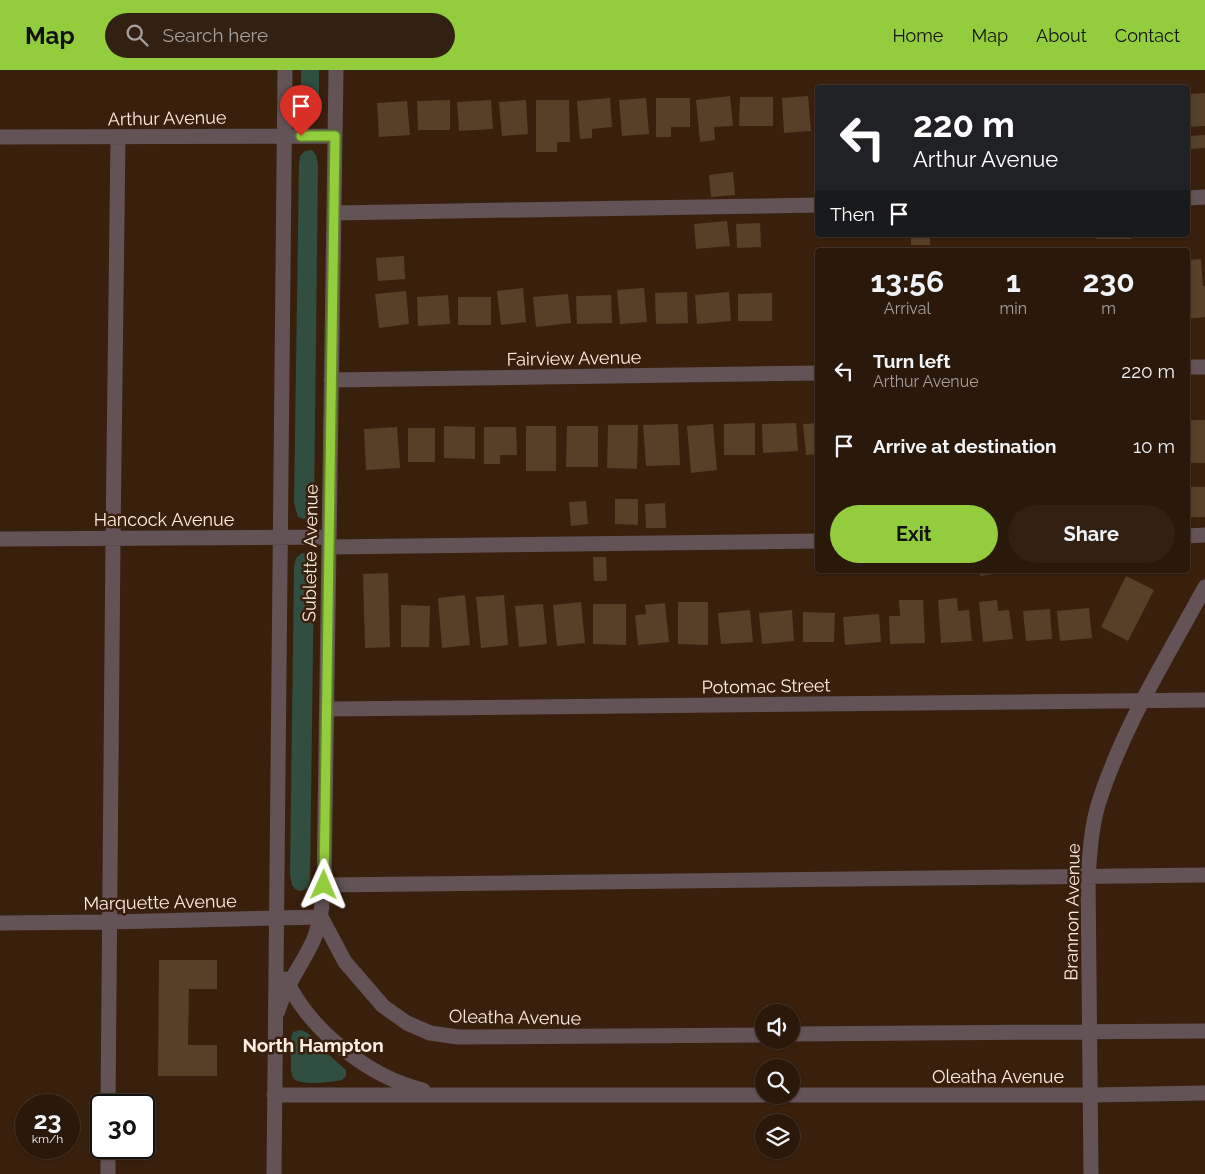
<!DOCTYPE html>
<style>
:root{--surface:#2a180a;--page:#322113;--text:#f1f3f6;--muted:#a5a09c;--line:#46372b;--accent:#93cc3d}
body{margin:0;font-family:Raleway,sans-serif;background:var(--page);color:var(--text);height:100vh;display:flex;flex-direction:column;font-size:19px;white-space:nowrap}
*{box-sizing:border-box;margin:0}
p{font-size:16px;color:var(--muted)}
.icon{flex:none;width:28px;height:28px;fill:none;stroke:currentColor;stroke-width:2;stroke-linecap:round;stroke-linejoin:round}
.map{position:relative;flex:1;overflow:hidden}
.side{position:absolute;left:815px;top:178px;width:375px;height:325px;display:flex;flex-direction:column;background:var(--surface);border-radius:5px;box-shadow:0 1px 4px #0004,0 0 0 1px var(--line)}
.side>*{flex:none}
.banner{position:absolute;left:815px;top:15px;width:375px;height:152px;border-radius:5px;box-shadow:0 1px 4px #0004,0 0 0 1px var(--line);background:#202124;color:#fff;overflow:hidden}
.buttons{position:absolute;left:755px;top:934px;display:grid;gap:10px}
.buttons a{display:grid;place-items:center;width:45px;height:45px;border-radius:50%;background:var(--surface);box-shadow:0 1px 4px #0004,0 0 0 1px var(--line);font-size:25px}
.speed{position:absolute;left:15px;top:1024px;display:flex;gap:10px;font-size:25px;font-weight:700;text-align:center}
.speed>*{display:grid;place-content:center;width:65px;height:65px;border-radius:50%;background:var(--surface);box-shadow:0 1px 4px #0004,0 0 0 1px var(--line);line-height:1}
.speed small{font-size:12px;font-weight:400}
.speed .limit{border:2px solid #111;border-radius:8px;background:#fff;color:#111}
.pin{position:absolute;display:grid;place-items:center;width:42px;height:42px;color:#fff;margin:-51px -21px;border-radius:50% 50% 50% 0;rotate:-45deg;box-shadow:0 0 5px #0007}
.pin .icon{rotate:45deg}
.me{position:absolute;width:55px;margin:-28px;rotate:1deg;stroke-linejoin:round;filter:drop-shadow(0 0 4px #0008)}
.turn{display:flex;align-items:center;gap:18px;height:105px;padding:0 15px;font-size:22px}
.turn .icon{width:65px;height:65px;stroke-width:2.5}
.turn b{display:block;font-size:35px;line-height:42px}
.then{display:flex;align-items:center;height:48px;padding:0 15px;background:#0003;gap:10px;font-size:19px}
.eta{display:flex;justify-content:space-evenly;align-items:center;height:85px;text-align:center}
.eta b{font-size:30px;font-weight:700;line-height:35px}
.button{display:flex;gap:10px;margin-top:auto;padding:10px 15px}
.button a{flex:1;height:58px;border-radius:30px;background:var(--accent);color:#111;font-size:20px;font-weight:700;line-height:58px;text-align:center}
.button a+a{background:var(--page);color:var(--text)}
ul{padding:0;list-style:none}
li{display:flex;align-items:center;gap:15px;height:75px;padding:0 15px}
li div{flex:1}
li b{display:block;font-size:19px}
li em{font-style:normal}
header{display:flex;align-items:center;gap:30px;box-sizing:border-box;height:70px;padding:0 25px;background:var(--accent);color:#111}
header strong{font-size:24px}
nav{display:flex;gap:28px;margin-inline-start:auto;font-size:18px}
.search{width:350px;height:45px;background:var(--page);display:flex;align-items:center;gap:12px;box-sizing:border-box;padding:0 18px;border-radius:28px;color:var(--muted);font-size:19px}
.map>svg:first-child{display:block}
</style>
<header>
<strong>Map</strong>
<div class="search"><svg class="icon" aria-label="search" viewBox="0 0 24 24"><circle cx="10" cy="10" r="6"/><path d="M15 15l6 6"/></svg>Search here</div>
<nav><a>Home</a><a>Map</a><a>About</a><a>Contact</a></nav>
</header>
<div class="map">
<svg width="1205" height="1104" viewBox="0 0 1205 1104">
<rect width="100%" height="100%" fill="#38200d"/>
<path fill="#304f40" d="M 301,0 L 319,0 L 319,39 L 315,45 L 309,48 L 305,46 L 302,39 L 301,29 Z
M 312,80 L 316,85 L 318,94 L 314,438 L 311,447 L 303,449 L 298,447 L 294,433 L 299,94 L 300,86 L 305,81 Z
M 302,483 L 309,484 L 314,497 L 310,812 L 307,819 L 300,821 L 295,819 L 292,815 L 290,805 L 294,497 L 296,488 Z
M 301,960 L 308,963 L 319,976 L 346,1000 L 346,1006 L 342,1010 C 331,1012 302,1016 294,1009 C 290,1003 291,996 291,989 C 291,980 289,970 293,962 Z"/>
<path fill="#564028" d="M 1205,23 L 1205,56 L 1188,57 L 1188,24 Z
M 730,26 L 733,56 L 714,57 L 715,70 L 700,72 L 696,30 Z
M 808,26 L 811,61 L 784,63 L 782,28 Z
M 740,27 L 773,27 L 773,56 L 739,56 Z
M 610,28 L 612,57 L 592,59 L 592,68 L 580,69 L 577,31 Z
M 646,28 L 649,64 L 622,66 L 619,30 Z
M 656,28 L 690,28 L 690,57 L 671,57 L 671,67 L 656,67 Z
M 450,30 L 450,60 L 418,60 L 417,31 Z
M 491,30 L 493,59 L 459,61 L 457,32 Z
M 526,30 L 528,64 L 502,66 L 499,32 Z
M 536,30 L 569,30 L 570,72 L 557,72 L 557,82 L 536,82 Z
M 407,31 L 410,65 L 379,67 L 377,33 Z
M 1205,65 L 1205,78 L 1188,79 L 1188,66 Z
M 733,102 L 735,125 L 711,127 L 709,105 Z
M 727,151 L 730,176 L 696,179 L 694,154 Z
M 760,153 L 761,177 L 737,178 L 736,154 Z
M 911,165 L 930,165 L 930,175 L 911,175 Z
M 1096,165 L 1131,165 L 1131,169 L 1096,169 Z
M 404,186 L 405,209 L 378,211 L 376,188 Z
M 1201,189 L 1203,216 L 1205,216 L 1205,247 L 1188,249 L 1188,190 Z
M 523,218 L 526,252 L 501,255 L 497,221 Z
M 644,218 L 647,252 L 620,254 L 617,220 Z
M 406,221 L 409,254 L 379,258 L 375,224 Z
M 687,222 L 688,253 L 656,254 L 655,223 Z
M 729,222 L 731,251 L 697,254 L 695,225 Z
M 772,223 L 772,251 L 738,251 L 738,224 Z
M 568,224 L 571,253 L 536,257 L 533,227 Z
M 448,225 L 450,254 L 418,256 L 417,227 Z
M 611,225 L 612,253 L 577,254 L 576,226 Z
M 458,227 L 491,227 L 491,255 L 458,255 Z
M 1188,350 L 1205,350 L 1205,393 L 1188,393 Z
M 755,353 L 755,385 L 724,385 L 724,354 Z
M 796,353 L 798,381 L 763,383 L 762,354 Z
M 818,353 L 818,384 L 806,385 L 803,354 Z
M 678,354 L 680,395 L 646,396 L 643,355 Z
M 713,354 L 717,400 L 691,403 L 687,356 Z
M 608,355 L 638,355 L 637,399 L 607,398 Z
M 444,356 L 475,357 L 475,389 L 444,388 Z
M 526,356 L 556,356 L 556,401 L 526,401 Z
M 567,356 L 598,356 L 598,397 L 566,397 Z
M 397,357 L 400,398 L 366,400 L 364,359 Z
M 484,357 L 516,357 L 517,385 L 500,385 L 500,394 L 484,394 Z
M 408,358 L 435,358 L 435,392 L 408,392 Z
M 1188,417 L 1205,417 L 1205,447 L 1188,447 Z
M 615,429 L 638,429 L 638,455 L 615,454 Z
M 586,431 L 588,454 L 571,456 L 569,432 Z
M 665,433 L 666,458 L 646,458 L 645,434 Z
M 593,487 L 606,487 L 607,511 L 594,511 Z
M 980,500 L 1001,500 L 1001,503 L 980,506 Z
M 388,503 L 390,577 L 365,578 L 363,504 Z
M 1126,506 L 1154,520 L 1128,571 L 1101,557 Z
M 465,525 L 470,575 L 442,578 L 438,528 Z
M 504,525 L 508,575 L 481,578 L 476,527 Z
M 957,528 L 958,541 L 969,540 L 972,571 L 941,573 L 938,530 Z
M 899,530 L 923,530 L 925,573 L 890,574 L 889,546 L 900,546 Z
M 997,530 L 998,541 L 1009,540 L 1013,569 L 983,572 L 979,532 Z
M 581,532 L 585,573 L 557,576 L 553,535 Z
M 678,532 L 708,532 L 708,575 L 678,574 Z
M 665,533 L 669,572 L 638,575 L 635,545 L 646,544 L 645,535 Z
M 543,534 L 547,574 L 519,577 L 515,536 Z
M 593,534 L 626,534 L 626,575 L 593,574 Z
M 401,535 L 430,536 L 429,577 L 401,577 Z
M 1089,538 L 1092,568 L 1060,571 L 1057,541 Z
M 1050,539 L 1052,569 L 1026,571 L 1023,541 Z
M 750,540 L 753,572 L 721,574 L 718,543 Z
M 792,540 L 794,571 L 762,574 L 759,543 Z
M 803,542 L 835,543 L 834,572 L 803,572 Z
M 879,544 L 881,572 L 845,575 L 843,547 Z
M 159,890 L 217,890 L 217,919 L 189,919 L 188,975 L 217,975 L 217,1006 L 158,1006 Z"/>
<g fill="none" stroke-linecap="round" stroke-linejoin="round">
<path stroke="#635357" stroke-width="15" d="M 0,67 L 335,66
M 1188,128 L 1205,127
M 334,143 L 818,135
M 1188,297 L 1205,297
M 331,310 L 818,303
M 1188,466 L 1205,465
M 0,469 L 329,467
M 329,477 L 818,471
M 328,639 L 1205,630
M 324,815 L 1205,805
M 0,853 L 109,852 L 321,847 L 345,892 L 383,936 L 407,953 L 430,963 L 458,967 L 764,965
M 286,909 C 309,960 369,1007 423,1020
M 278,941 C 285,916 302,895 313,871 C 321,853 322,834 324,815 L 336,0
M 791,964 L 1205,961
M 274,1025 L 764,1025
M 791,1025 L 1091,1025 L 1205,1023
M 108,1035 L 113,469 L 118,67
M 108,1104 L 108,1078
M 274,1104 L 285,0
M 1091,1104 L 1088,807 C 1090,783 1091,759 1098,735 C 1122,658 1167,587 1205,517"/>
</g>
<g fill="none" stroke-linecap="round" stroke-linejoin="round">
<defs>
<path id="route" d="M 301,66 L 335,66 L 324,815"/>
</defs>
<use href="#route" stroke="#608528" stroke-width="12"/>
<use href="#route" stroke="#93cc3d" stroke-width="9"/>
</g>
<g text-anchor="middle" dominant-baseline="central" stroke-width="5" stroke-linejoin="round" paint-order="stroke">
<g font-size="18" fill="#feede2" stroke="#38200d">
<text transform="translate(167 48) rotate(-1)">Arthur Avenue</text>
<text transform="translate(574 288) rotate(-1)">Fairview Avenue</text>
<text x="164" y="449">Hancock Avenue</text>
<text transform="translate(310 483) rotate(-89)">Sublette Avenue</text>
<text transform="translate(766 616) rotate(-1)">Potomac Street</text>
<text transform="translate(160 832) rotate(-1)">Marquette Avenue</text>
<text transform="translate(1072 842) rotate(-89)">Brannon Avenue</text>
<text transform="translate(515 947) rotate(1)">Oleatha Avenue</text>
<text x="998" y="1006">Oleatha Avenue</text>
</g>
<g font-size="19" font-weight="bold" fill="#feede2" stroke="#38200d">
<text x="313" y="975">North Hampton</text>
</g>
</g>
</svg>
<div class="buttons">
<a><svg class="icon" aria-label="sound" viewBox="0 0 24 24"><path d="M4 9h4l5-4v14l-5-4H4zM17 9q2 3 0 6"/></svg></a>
<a><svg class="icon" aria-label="search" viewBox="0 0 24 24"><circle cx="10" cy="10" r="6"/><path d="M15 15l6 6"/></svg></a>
<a><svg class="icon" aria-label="layers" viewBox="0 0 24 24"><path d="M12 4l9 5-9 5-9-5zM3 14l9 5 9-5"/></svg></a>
</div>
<div class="speed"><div>23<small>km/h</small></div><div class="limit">30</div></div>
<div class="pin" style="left:301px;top:66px;background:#d93025"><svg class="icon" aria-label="arrive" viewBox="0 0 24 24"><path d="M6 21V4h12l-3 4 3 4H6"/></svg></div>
<svg class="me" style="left:324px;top:815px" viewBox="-20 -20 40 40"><path d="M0-17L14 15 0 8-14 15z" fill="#93cc3d" stroke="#fff" stroke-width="4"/></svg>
<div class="banner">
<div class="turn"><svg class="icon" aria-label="left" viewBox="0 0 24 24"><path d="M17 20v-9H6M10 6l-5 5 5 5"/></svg><div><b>220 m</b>Arthur Avenue</div></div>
<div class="then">Then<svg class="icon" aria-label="arrive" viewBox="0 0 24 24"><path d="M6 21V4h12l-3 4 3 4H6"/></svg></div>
</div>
<section class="side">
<div class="eta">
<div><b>13:56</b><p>Arrival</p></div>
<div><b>1</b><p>min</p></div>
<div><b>230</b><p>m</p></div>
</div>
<ul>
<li><svg class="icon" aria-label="left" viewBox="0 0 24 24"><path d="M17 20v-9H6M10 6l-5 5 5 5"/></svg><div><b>Turn left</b><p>Arthur Avenue</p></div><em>220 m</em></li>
<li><svg class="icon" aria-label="arrive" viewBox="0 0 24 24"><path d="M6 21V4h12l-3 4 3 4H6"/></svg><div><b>Arrive at destination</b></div><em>10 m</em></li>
</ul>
<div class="button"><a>Exit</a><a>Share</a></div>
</section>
</div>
